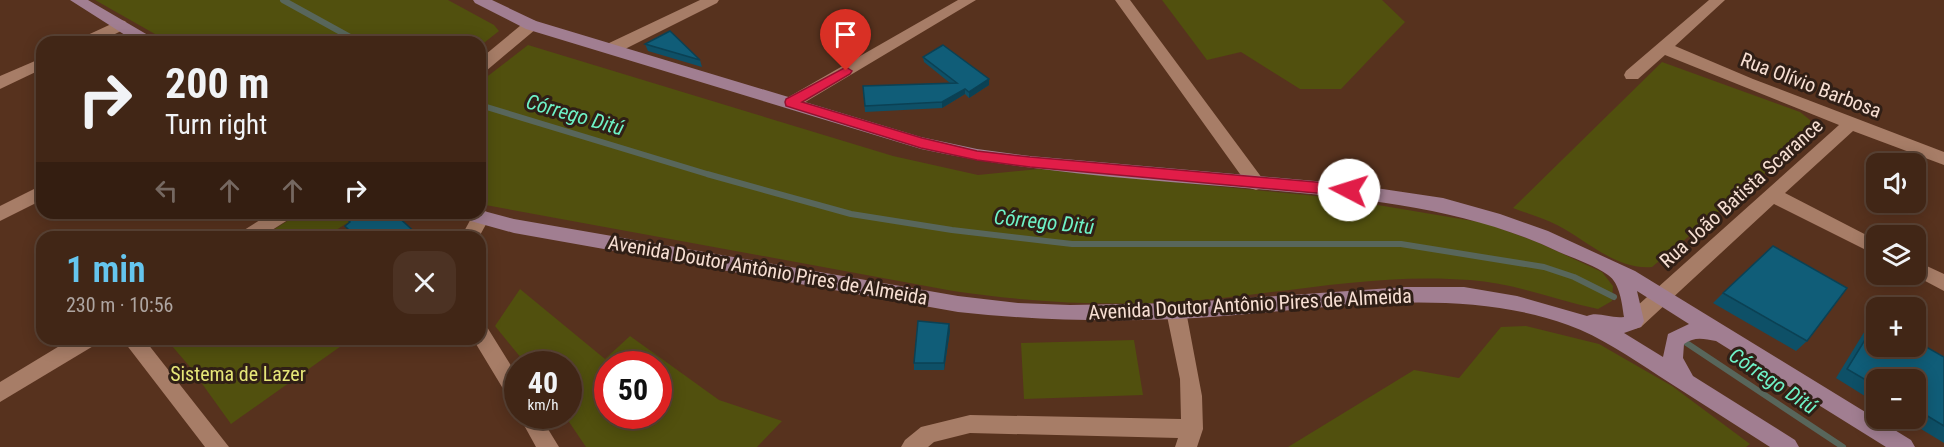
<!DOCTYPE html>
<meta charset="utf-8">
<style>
:root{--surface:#412616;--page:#4c3223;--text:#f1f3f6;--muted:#aea5a1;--line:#5a4335;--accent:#65c5ee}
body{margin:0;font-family:"Roboto Condensed",sans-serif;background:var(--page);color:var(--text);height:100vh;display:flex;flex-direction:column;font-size:22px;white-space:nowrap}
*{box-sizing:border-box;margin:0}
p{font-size:20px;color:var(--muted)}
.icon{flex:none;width:33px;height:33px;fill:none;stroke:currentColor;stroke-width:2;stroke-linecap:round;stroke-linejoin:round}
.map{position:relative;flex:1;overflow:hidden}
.side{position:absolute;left:36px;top:231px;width:450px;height:114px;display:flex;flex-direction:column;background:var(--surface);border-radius:18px;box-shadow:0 3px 15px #0003,0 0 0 2px var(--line)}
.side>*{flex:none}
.banner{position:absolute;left:36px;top:36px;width:450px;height:183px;border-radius:18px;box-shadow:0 3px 15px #0003,0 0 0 2px var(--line);background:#412616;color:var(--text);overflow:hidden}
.controls{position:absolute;left:1866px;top:153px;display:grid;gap:12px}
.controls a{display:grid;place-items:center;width:60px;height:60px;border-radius:12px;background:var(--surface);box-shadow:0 3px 15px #0003,0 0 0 2px var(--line);font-size:30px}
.speed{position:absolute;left:504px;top:351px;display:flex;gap:12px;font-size:30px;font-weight:700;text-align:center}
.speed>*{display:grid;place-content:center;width:78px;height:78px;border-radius:50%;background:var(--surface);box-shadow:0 3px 15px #0003,0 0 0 2px var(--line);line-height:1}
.speed small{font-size:15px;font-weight:400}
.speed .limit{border:9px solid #d22;background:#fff;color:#111}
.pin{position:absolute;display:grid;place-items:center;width:51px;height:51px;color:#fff;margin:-62px -26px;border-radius:50% 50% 50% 0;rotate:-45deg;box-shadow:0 0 6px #0007}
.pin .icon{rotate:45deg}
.me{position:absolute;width:66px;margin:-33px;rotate:275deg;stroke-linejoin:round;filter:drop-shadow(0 0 4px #0008)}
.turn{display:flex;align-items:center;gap:21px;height:126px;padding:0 30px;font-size:27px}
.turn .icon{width:78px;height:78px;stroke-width:2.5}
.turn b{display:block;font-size:42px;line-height:51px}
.lanes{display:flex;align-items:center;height:57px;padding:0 30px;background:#0003;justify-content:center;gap:30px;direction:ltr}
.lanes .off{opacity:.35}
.round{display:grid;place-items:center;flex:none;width:63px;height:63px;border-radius:18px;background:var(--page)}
.overview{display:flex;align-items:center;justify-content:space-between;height:102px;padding:0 30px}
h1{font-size:36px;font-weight:600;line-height:45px;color:var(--accent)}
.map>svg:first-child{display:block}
</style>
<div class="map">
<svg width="1944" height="447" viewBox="0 0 1944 447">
<rect width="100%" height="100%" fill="#57321e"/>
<path fill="#51500e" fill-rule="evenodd" d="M 95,0 L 448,0 L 494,25 L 499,31 L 480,46 L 480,42 L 169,42 Z
M 1162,0 L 1382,0 L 1405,22 L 1341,89 L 1300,89 L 1241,52 L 1207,60 Z
M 528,45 L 893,156 L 978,175 L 1039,169 L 1336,198 L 1485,223 L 1537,242 L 1602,272 L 1613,286 L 1612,301 L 1598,309 C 1556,300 1514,283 1470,280 C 1371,272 1274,296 1176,302 C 1101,306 1027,302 953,291 L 480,204 L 480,82 Z
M 1662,62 L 1800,112 L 1810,120 L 1813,133 L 1652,267 C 1616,270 1588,241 1557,225 C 1543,218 1528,214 1513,208 Z
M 300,213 L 363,213 L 325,237 L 262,237 Z
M 520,289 L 605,359 L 630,336 L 719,400 L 782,421 L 757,447 L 586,447 L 565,416 L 568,416 L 568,364 L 526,364 L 495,326 ZM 658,364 L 658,416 L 608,416 L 608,364 Z
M 1526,326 L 1599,344 L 1672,386 L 1750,444 L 1746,447 L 1288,447 L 1414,370 L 1459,378 L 1501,327 Z
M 166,339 L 351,339 L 231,424 L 190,367 Z
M 1134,340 L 1143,395 L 1024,399 L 1021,343 Z"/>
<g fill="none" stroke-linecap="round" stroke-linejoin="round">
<path stroke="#58665b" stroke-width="6" d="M 283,0 L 359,42
M 480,105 L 707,174 L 851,214 L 952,230 L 1072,244 L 1401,244 L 1544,267 L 1574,277 L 1614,297
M 1685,342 L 1843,447"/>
<path fill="#a77d67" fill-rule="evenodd" d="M 700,0 L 719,0 L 717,3 L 619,52 L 613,53 L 605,48 L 607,44 Z
M 958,0 L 976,0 L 797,107 L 785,107 L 783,103 L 785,99 Z
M 1115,0 L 1130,0 L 1262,178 L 1265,183 L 1262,188 L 1256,190 L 1250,188 Z
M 1709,0 L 1725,0 L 1675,46 L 1753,79 L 1944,152 L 1944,165 L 1853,131 L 1785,193 L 1876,240 L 1876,255 L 1774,204 L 1641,327 L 1634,329 L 1627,327 L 1624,321 L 1627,315 L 1839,125 L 1665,55 L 1638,79 L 1626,79 L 1624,75 L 1626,71 Z
M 120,20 L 125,21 L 128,25 L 125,29 L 99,42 L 78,42 L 81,38 Z
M 531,20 L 536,21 L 539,25 L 536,29 L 486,71 L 480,72 L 480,59 L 526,21 Z
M 42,58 L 42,69 L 0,89 L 0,76 Z
M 42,185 L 42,200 L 0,221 L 0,206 Z
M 481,210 L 487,212 L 490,217 L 479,237 L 461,237 L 474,213 L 480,213 Z
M 271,213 L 294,213 L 291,218 L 261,237 L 238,237 L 241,232 Z
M 1916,261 L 1944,274 L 1944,291 L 1912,274 L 1916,274 Z
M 1176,303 L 1183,305 L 1186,311 L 1202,396 L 1203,429 L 1197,447 L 1175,447 L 1178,438 L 970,433 L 934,442 L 928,447 L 901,447 L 905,440 L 921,427 L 970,415 L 1181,419 L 1180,379 L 1166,311 L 1169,305 Z
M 480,325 L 487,327 L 518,377 L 518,405 L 511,402 L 473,339 L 480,339 Z
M 71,339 L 98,339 L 95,345 L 0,402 L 0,382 Z
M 122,339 L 144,339 L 229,447 L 205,447 Z
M 519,416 L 540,416 L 559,447 L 536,447 Z"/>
<path fill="#a17e91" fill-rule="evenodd" d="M 70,0 L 88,0 L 153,38 L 156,42 L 136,42 Z
M 473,0 L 492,0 L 536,21 L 921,137 L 977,149 L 1030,156 L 1349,184 L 1443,198 L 1500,214 L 1548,231 L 1635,271 L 1911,440 L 1915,447 L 1886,447 L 1716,341 C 1704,339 1695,336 1684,344 L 1683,358 L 1693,376 L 1795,440 L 1799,447 L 1770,447 C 1733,423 1696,400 1659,376 C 1630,357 1601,337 1568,325 C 1447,281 1302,314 1176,319 C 1103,322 1031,320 958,312 L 514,233 L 467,220 L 461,218 L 458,213 L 480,213 L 480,210 L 514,219 L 958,296 L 1018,303 L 1070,305 L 1176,303 L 1405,287 L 1464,287 L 1517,296 L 1587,316 C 1598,311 1611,319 1624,317 C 1622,304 1620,283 1608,275 C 1594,265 1575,259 1559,252 C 1466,208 1369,199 1268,190 C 1152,180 1035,174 921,149 L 526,29 L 475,3 ZM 1637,291 L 1689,324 L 1668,334 L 1663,357 L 1624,333 L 1641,327 L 1644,321 Z"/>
</g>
<path fill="#0e5067" d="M 645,44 L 700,60 L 702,67 L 648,51 Z
M 923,57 L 989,85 L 969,98 L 965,94 L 942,108 L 865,112 L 863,86 L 950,83 L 924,62 Z
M 1723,293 L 1807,341 L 1796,351 L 1713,303 Z
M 1876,321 L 1876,346 L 1944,357 L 1944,443 L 1903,418 L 1916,418 L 1916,380 L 1876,380 L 1876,403 L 1836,378 L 1866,329 Z
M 950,331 L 944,370 L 914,370 L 914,363 Z"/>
<path fill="#0b4154" d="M 989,79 L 989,85 L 969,98 L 969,92 Z
M 965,89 L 965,94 L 942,108 L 942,102 Z
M 949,324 L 950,331 L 944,370 L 944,363 Z"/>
<path fill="#105d78" stroke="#0b4154" stroke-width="1.5" d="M 670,31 L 700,60 L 645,44 Z
M 943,45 L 989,79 L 969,92 L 965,89 L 942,102 L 865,106 L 863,86 L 957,83 L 923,57 Z
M 349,213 L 384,213 L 390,219 L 396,215 L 420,237 L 352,237 L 344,231 L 348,229 L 345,226 L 350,222 L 344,216 Z
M 1773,246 L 1847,288 L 1807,341 L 1723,293 Z
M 918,321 L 949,324 L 944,363 L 914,363 Z
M 1876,322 L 1876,346 L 1916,346 L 1916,341 L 1944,357 L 1944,426 L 1916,409 L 1916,380 L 1876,380 L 1876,386 L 1847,369 Z"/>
<path fill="#e11d48" stroke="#92132f" stroke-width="1.5" d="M 846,67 L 852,71 L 850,74 L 802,102 L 922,138 L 977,151 L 1030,157 L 1349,185 L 1355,190 L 1349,196 L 1030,167 L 977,160 L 921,148 L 786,106 L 785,102 L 786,99 Z"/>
<g text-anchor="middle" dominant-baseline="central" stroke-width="6" stroke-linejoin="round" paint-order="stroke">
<g font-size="20" fill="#f7dfd3" stroke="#301f16">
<text transform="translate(1811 85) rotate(21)">Rua Olívio Barbosa</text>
<text transform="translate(1741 193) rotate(-42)">Rua João Batista Scarance</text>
<text transform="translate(768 270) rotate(10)">Avenida Doutor Antônio Pires de Almeida</text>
<text transform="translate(1250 304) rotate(-3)">Avenida Doutor Antônio Pires de Almeida</text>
</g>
<g font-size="20" fill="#e6e678" stroke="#301f16">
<text x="238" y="374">Sistema de Lazer</text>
</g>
<g font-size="21" font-style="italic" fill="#6ef2c7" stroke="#301f16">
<text transform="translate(575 115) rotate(16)">Córrego Ditú</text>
<text transform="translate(1044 222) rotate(6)">Córrego Ditú</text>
<text transform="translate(1773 381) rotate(34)">Córrego Ditú</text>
</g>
</g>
</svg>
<div class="controls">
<a><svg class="icon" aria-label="sound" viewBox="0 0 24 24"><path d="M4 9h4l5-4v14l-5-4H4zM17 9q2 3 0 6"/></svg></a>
<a><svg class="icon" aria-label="layers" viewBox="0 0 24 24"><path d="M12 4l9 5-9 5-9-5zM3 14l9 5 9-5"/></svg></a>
<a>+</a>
<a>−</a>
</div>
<div class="speed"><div>40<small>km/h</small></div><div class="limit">50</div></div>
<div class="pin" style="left:846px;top:71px;background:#d93025"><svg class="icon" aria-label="arrive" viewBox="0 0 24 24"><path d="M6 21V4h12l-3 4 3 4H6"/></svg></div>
<svg class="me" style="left:1349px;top:190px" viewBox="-20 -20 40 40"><circle r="19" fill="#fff"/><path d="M0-13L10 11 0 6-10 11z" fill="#e11d48"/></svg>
<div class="banner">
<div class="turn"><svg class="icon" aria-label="right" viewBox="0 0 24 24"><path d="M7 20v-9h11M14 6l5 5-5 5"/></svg><div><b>200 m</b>Turn right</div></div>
<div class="lanes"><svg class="icon off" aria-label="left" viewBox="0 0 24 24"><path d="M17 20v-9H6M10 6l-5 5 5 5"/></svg><svg class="icon off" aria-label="ahead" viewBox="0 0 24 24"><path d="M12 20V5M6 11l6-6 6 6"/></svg><svg class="icon off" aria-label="ahead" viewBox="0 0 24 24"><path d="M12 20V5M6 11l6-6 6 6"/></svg><svg class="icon" aria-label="right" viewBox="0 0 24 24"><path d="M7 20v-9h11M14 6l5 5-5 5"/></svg></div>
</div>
<section class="side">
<div class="overview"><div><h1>1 min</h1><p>230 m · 10:56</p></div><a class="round"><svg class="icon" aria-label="close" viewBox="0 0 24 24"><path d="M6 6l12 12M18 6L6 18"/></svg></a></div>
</section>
</div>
